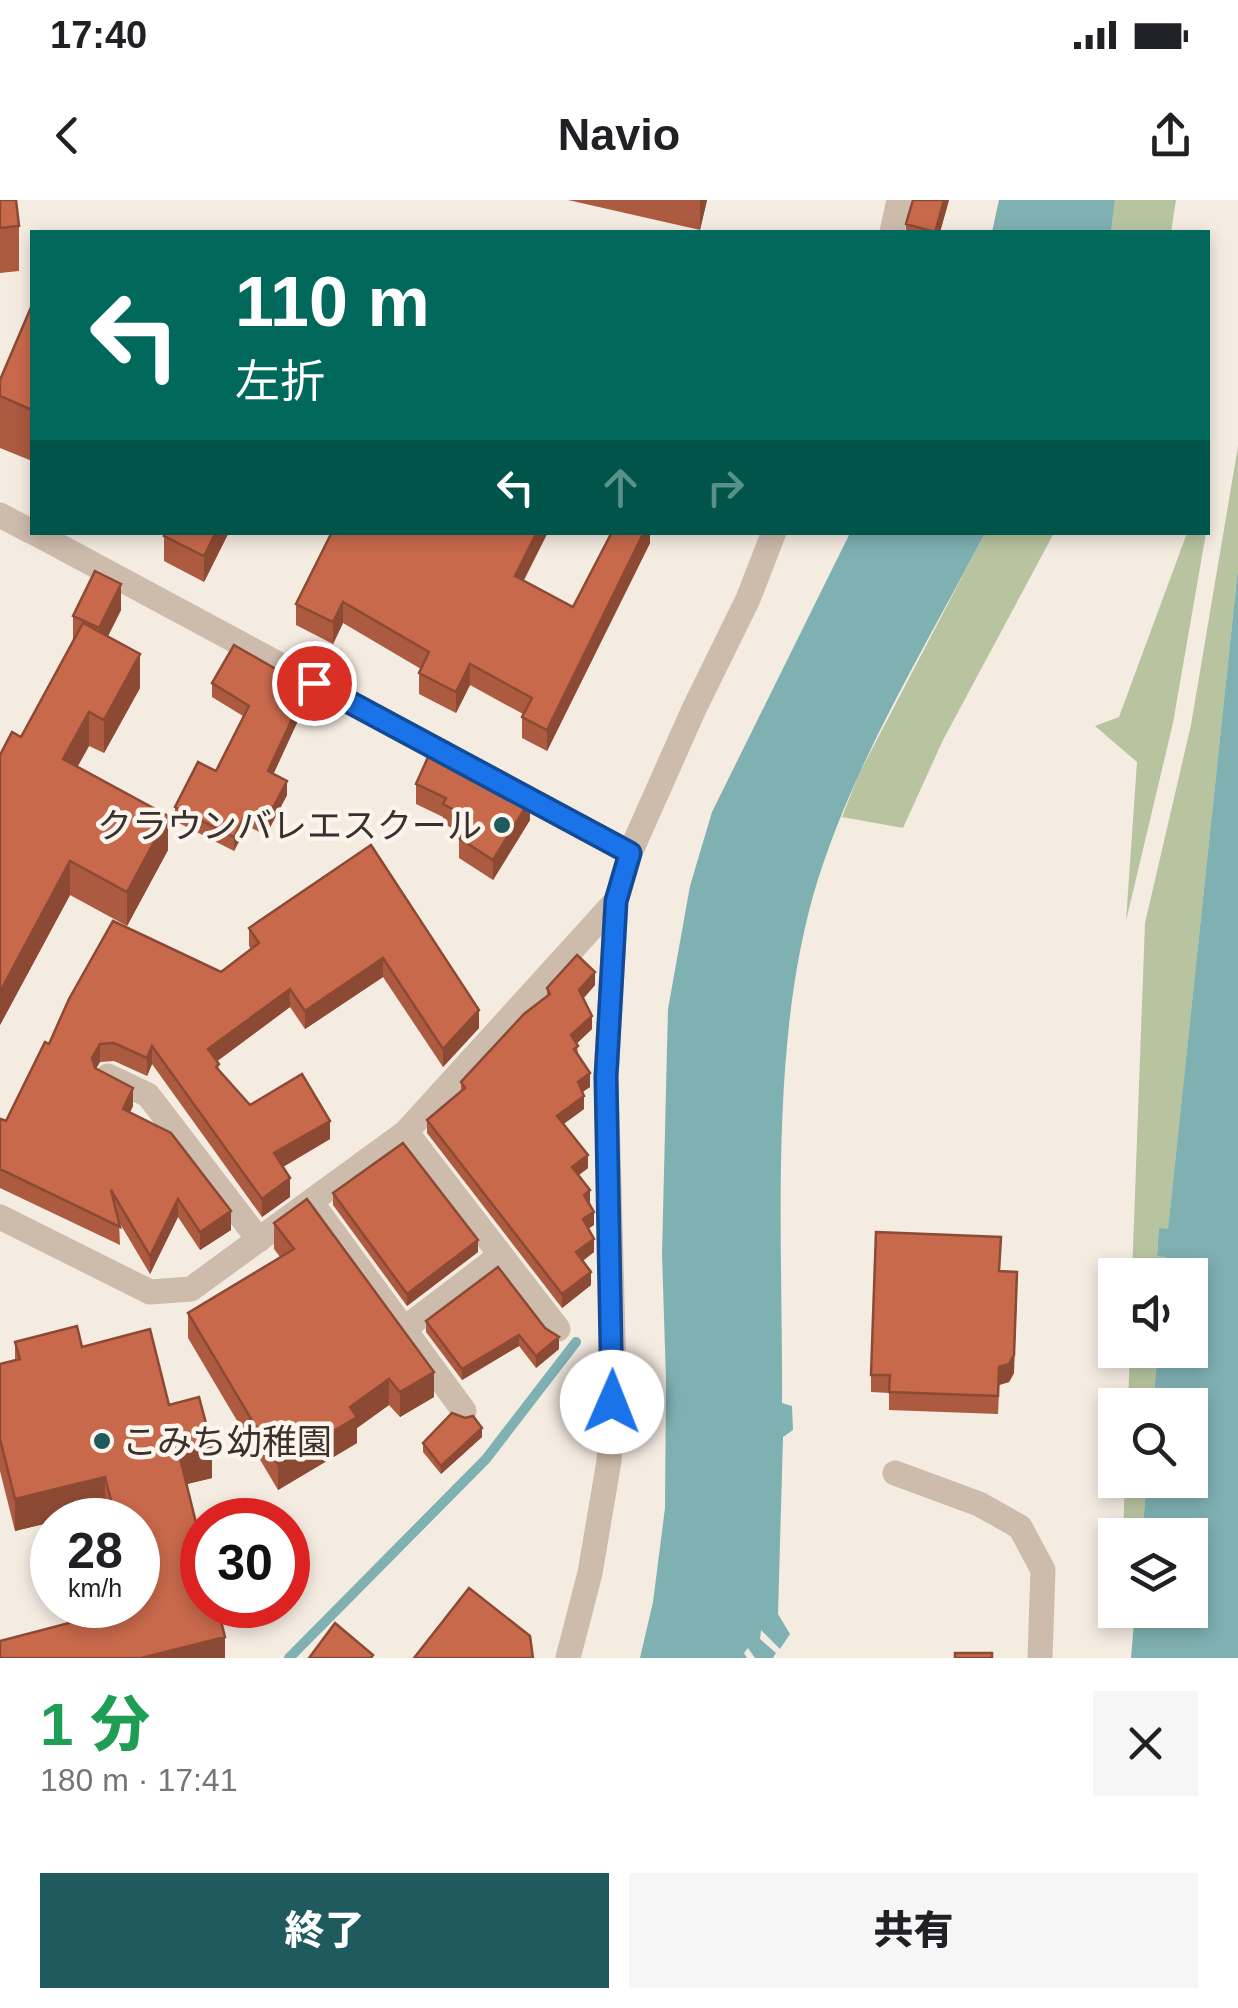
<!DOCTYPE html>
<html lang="ja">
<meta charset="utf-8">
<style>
:root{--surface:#fff;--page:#f6f6f6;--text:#202124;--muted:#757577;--accent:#1f5a5e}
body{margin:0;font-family:Arial,"Noto Sans JP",sans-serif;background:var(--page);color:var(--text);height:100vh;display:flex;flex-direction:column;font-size:38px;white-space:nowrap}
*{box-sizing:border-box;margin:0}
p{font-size:32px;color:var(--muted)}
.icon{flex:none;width:55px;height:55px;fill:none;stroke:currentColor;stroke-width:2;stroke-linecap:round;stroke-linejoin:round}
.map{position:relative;height:1458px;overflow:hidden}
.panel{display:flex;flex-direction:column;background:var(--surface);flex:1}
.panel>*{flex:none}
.top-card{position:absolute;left:30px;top:30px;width:1180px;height:305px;border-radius:0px;box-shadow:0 5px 15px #0003;background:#00695c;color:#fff;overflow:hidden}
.fabs{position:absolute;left:1098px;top:1058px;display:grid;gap:20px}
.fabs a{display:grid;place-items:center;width:110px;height:110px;border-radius:0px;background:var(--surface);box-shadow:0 5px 15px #0003;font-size:50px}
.speed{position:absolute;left:30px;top:1298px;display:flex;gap:20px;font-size:50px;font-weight:700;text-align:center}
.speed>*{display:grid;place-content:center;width:130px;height:130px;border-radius:50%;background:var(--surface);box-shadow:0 5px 15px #0003;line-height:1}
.speed small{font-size:25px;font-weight:400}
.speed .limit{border:15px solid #d22;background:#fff;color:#111}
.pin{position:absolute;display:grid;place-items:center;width:85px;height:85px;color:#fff;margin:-42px;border:5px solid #fff;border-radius:50%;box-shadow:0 2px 10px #0007}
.me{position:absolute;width:110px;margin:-55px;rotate:1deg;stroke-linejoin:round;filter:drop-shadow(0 0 8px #0008)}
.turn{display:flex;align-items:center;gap:35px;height:210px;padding:0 40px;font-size:45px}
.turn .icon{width:130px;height:130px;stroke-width:2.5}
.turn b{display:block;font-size:70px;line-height:85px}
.lanes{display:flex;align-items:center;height:95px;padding:0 40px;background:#0003;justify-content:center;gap:50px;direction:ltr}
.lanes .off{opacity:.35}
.round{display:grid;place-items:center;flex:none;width:105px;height:105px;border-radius:0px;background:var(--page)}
.headline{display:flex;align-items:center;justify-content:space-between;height:170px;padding:0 40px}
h1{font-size:60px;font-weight:800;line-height:75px;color:#1e9e55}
.primary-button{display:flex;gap:20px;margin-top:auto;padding:20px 40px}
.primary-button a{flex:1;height:115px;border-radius:0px;background:var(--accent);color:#fff;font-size:40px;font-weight:800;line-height:115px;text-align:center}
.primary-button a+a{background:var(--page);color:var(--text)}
.status{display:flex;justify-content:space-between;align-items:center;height:70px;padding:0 50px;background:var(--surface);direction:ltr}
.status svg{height:28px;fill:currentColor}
header{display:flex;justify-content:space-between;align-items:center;height:130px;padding:0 40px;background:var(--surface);font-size:45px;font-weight:800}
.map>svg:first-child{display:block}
</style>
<div class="status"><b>17:40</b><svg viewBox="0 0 49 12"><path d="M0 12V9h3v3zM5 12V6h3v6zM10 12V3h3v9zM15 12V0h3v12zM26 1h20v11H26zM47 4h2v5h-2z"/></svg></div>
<header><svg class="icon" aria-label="back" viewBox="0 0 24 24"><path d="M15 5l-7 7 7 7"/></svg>Navio<svg class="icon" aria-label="share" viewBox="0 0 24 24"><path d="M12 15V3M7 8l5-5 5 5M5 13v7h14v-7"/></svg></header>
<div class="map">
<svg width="1238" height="1458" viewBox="0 0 1238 1458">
<rect width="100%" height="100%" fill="#f4ebe1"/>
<path fill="#b8c4a0" d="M 1115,0 L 1176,0 L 1171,32 L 1111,32 Z
M 1238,246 L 1238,368 L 1168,1030 L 1159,1029 L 1157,1055 L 1166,1057 L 1164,1075 L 1132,1075 L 1145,723 L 1191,525 Z
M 985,333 L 1054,333 L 943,540 L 903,628 L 842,617 L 859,574 Z
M 1187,333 L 1206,333 L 1173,523 L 1126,721 L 1137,562 L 1095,526 L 1119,517 Z
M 1130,1150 L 1158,1150 L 1153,1205 L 1128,1205 Z
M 1125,1280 L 1147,1280 L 1142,1335 L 1123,1335 Z"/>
<path fill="#7fb0b2" d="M 999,0 L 1115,0 L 1111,32 L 992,32 Z
M 850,333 L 985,333 C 924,450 850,568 813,696 C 769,853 783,1040 782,1203 L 792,1206 L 793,1230 L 783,1237 L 778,1414 L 790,1434 L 780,1449 L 761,1430 L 760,1439 L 776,1453 L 773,1458 L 755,1458 L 748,1448 L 744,1453 L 747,1458 L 640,1458 L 653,1402 L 665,1308 L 666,1180 L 662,1054 L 668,809 L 690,686 L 712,612 Z
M 1238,368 L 1238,1458 L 1131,1458 L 1135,1410 L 1190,1410 L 1190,1335 L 1142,1335 L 1147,1280 L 1190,1280 L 1190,1205 L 1153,1205 L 1158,1150 L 1190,1150 L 1190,1075 L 1164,1075 L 1166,1057 L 1157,1056 L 1159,1028 L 1168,1029 Z"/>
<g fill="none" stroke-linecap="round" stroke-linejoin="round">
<path stroke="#7fb0b2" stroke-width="10" d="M 289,1458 L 486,1259 L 576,1142"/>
<path stroke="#cdbbac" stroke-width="25" d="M 892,32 L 899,0
M 0,315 L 32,332
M 33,332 L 630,653
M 108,876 L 148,895 L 259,1040
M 406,932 L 558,1129
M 311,1002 L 464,1211
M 0,1017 L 150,1092 L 191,1089 L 406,932 L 616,701
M 404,1129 L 501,1055
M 895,1273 L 979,1304 L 1020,1327 L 1043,1370 L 1040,1458
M 568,1458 L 590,1373 L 609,1261 L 614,1173 L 606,877 L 616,701 L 630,653 L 694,509 L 748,399 L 774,332"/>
</g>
<path fill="#ac5a40" d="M 0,0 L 19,26 L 19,71 L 0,73 Z
M 568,0 L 707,0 L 700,30 Z
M 949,0 L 940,32 L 906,32 L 906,24 Z
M 32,105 L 32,261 L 0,248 L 0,180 Z
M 166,332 L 229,332 L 204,382 L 164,361 L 164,336 Z
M 332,332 L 548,332 L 523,381 L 573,407 L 650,332 L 650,343 L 547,551 L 522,538 L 522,517 L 523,514 L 470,485 L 456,513 L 419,494 L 419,473 L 421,469 L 343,423 L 333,444 L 296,425 L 296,404 Z
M 121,410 L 108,436 L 140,488 L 104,553 L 89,546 L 77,567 L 168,650 L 127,726 L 70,695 L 0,825 L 0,555 L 21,537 L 73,441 L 73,416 Z
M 212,483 L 307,501 L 273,574 L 287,595 L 266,635 L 247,626 L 234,651 L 175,621 L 175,607 L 216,571 L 243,516 L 212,497 Z
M 416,584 L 530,620 L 493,680 L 459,658 L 459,638 L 462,634 L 443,623 L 443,617 L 416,604 Z
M 371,645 L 479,828 L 443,867 L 383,777 L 305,829 L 290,807 L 217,861 L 219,870 L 250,905 L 330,939 L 283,967 L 290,997 L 262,1017 L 152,864 L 147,876 L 114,861 L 100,862 L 96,868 L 133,906 L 130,912 L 231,1030 L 200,1050 L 178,1017 L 150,1074 L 119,1022 L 120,1045 L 0,988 L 0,920 L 6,921 L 49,844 L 221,772 L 251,749 L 249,746 L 249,728 Z
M 595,785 L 583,799 L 592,829 L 577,843 L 578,855 L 590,887 L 582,892 L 584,909 L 563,924 L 588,968 L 579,975 L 590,1003 L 594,1025 L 589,1028 L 594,1052 L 583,1061 L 591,1085 L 562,1108 L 427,933 L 427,920 L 461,891 L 461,882 L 547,796 L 547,788 Z
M 333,993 L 478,1052 L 407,1106 L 333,1005 Z
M 274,1023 L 434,1197 L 400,1217 L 389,1205 L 357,1228 L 357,1243 L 278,1290 L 188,1138 L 188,1113 L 280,1057 L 274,1049 Z
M 498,1067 L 559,1149 L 536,1168 L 519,1146 L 462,1180 L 426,1132 L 426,1121 Z
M 1000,1071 L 1014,1173 L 1009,1182 L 999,1185 L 998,1214 L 889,1210 L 889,1193 L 871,1192 L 871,1175 Z
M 15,1142 L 82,1147 L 169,1205 L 212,1278 L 187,1284 L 225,1458 L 130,1408 L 129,1405 L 138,1405 L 138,1320 L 108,1320 L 105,1308 L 59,1320 L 52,1320 L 52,1322 L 15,1331 L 0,1271 L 0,1164 L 15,1160 Z
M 482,1237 L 441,1274 L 423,1252 L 423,1243 Z"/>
<path fill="#8c4a34" d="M 700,0 L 707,0 L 700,30 Z
M 944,0 L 949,0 L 940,32 L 935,32 Z
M 216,332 L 229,332 L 204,382 L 204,356 Z
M 537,332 L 548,332 L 515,398 L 515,376 Z
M 644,332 L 650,332 L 650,343 L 547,551 L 547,530 Z
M 121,384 L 121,410 L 99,454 L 99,428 Z
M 343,402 L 343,423 L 333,444 L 333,422 Z
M 140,454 L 140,488 L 104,553 L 104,520 Z
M 470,464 L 470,485 L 456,513 L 456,492 Z
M 307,487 L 307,501 L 268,586 L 268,571 Z
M 89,512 L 89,546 L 63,593 L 63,559 Z
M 287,581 L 287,595 L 266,635 L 266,621 Z
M 530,600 L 530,620 L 493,680 L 493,660 Z
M 247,611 L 247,626 L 234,651 L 234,637 Z
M 168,616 L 168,650 L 127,726 L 127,692 Z
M 70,661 L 70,695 L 0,825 L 0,792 Z
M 383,758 L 383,777 L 305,829 L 305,811 Z
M 595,772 L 595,785 L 579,803 L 579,790 Z
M 290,789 L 290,807 L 208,868 L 208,849 Z
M 479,810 L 479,828 L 443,867 L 443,849 Z
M 592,816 L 592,829 L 571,849 L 571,835 Z
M 100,844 L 100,862 L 92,876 L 92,858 Z
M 152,846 L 152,864 L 147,876 L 147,858 Z
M 590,873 L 590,887 L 578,895 L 578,882 Z
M 133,888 L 133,906 L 123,927 L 123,909 Z
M 584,896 L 584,909 L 557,929 L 557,916 Z
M 330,921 L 330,939 L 274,972 L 274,953 Z
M 588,955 L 588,968 L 572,980 L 572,967 Z
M 290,978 L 290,997 L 262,1017 L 262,999 Z
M 590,990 L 590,1003 L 584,1008 L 584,995 Z
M 178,999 L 178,1017 L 150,1074 L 150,1056 Z
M 231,1011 L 231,1030 L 200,1050 L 200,1032 Z
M 594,1012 L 594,1025 L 583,1032 L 583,1019 Z
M 594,1039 L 594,1052 L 576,1065 L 576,1052 Z
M 478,1040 L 478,1052 L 407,1106 L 407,1094 Z
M 591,1072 L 591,1085 L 562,1108 L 562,1094 Z
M 1017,1089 L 1014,1173 L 1009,1182 L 999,1185 L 998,1214 L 999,1167 Z
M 519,1135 L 519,1146 L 462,1180 L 462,1169 Z
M 559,1137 L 559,1149 L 536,1168 L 536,1156 Z
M 434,1172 L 434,1197 L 400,1217 L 400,1192 Z
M 389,1179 L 389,1205 L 357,1228 L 357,1243 L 278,1290 L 278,1264 L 350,1207 Z
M 482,1228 L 482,1237 L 441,1274 L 441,1266 Z
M 212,1246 L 212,1278 L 179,1286 L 179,1254 Z
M 105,1277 L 105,1308 L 59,1320 L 52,1320 L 52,1322 L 15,1331 L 15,1299 Z
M 225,1437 L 225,1458 L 141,1458 Z"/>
<path fill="#c8694b" stroke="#8c4a34" stroke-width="2.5" d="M 0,0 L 16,0 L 19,26 L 0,28 Z
M 913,0 L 944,0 L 935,32 L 906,24 Z
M 32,105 L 32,210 L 0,196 L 0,180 Z
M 166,332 L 216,332 L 204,356 L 164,336 Z
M 332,332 L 537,332 L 515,376 L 573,407 L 612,332 L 644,332 L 547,530 L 522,517 L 532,498 L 470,464 L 456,492 L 419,473 L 429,452 L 343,402 L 333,422 L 296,404 Z
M 95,371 L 121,384 L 99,428 L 73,416 Z
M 83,423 L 140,454 L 104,520 L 89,512 L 63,559 L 168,616 L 127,692 L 70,661 L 0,792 L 0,555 L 12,532 L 21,537 Z
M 234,445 L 307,487 L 268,571 L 287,581 L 266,621 L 247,611 L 234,637 L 175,607 L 198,562 L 216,571 L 249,506 L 212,483 Z
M 433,546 L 530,600 L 493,660 L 459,638 L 472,619 L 443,604 L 446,598 L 416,584 Z
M 371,645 L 479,810 L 443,849 L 383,758 L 305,811 L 290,789 L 208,849 L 219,864 L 216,867 L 250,905 L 302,874 L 330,921 L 274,953 L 290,978 L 262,999 L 152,846 L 147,858 L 114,843 L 100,844 L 92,858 L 95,868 L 133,888 L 123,909 L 171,933 L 231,1011 L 200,1032 L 178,999 L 150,1056 L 111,990 L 120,1027 L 0,969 L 0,920 L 1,919 L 6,921 L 45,842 L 49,844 L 69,799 L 113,721 L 221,772 L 259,743 L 249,728 Z
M 577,755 L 595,772 L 579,790 L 592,816 L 571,835 L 578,846 L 574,849 L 590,873 L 578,882 L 584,896 L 557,916 L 588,955 L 572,967 L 590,990 L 584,995 L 594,1012 L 583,1019 L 594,1039 L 576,1052 L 591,1072 L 562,1094 L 427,920 L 465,888 L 461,882 L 524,814 L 550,794 L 547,788 Z
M 403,943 L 478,1040 L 407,1094 L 333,993 Z
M 307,999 L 434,1172 L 400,1192 L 389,1179 L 350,1207 L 357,1217 L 278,1264 L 188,1113 L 294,1049 L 274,1023 Z
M 876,1032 L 1001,1037 L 999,1071 L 1017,1072 L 1014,1155 L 1009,1164 L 999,1167 L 998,1196 L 889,1192 L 890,1175 L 871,1175 Z
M 498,1067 L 545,1128 L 559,1137 L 536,1156 L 519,1135 L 462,1169 L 426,1121 Z
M 77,1126 L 82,1147 L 150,1129 L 169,1205 L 199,1197 L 212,1246 L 179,1254 L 202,1347 L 202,1405 L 217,1405 L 225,1437 L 141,1458 L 0,1458 L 0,1441 L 138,1405 L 138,1320 L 116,1320 L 105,1277 L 15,1299 L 0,1239 L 0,1164 L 20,1159 L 15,1142 Z
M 452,1213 L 465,1218 L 473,1216 L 482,1228 L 441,1266 L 423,1243 Z
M 469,1388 L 530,1436 L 533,1458 L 414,1458 Z
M 335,1423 L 373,1455 L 371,1458 L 309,1458 Z
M 955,1453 L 992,1453 L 992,1458 L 955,1458 Z"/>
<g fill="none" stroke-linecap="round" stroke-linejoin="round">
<defs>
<path id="route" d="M 314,483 L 630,653 L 616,701 L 606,877 L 612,1202"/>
</defs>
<use href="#route" stroke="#114b97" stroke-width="25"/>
<use href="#route" stroke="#1a73e8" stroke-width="18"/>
</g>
<g fill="#1f5a5e" stroke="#fbf5ee" stroke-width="4">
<circle cx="502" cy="625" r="10"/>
<circle cx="102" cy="1241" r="10"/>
</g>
<g text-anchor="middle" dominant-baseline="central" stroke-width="9" stroke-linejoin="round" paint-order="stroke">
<g font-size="35" fill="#3b302b" stroke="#fbf5ee" text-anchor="end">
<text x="482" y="625">クラウンバレエスクール</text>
<text x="122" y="1241" text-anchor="start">こみち幼稚園</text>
</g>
</g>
</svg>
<div class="fabs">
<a><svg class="icon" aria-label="sound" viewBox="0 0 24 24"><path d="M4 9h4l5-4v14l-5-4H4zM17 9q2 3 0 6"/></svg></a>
<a><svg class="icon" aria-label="search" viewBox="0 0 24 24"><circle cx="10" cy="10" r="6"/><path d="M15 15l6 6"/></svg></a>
<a><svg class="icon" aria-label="layers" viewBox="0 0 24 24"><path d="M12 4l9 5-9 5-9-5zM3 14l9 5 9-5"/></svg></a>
</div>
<div class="speed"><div>28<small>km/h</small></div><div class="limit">30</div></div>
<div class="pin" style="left:314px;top:483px;background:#d93025"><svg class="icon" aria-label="arrive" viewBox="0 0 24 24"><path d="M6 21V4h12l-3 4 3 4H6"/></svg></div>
<svg class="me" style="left:612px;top:1202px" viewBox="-20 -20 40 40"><circle r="19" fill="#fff"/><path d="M0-13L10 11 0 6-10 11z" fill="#1a73e8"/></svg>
<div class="top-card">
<div class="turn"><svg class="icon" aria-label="left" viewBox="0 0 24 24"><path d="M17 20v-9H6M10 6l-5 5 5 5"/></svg><div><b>110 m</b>左折</div></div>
<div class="lanes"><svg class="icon" aria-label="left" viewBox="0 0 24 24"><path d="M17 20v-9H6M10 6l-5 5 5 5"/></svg><svg class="icon off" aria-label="ahead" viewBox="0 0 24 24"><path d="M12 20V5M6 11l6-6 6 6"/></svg><svg class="icon off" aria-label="right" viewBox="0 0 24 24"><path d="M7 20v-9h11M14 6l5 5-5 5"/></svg></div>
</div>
</div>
<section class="panel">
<div class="headline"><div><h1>1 分</h1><p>180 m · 17:41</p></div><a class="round"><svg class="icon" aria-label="close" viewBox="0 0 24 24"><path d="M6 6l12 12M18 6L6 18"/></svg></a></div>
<div class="primary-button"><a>終了</a><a>共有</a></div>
</section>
